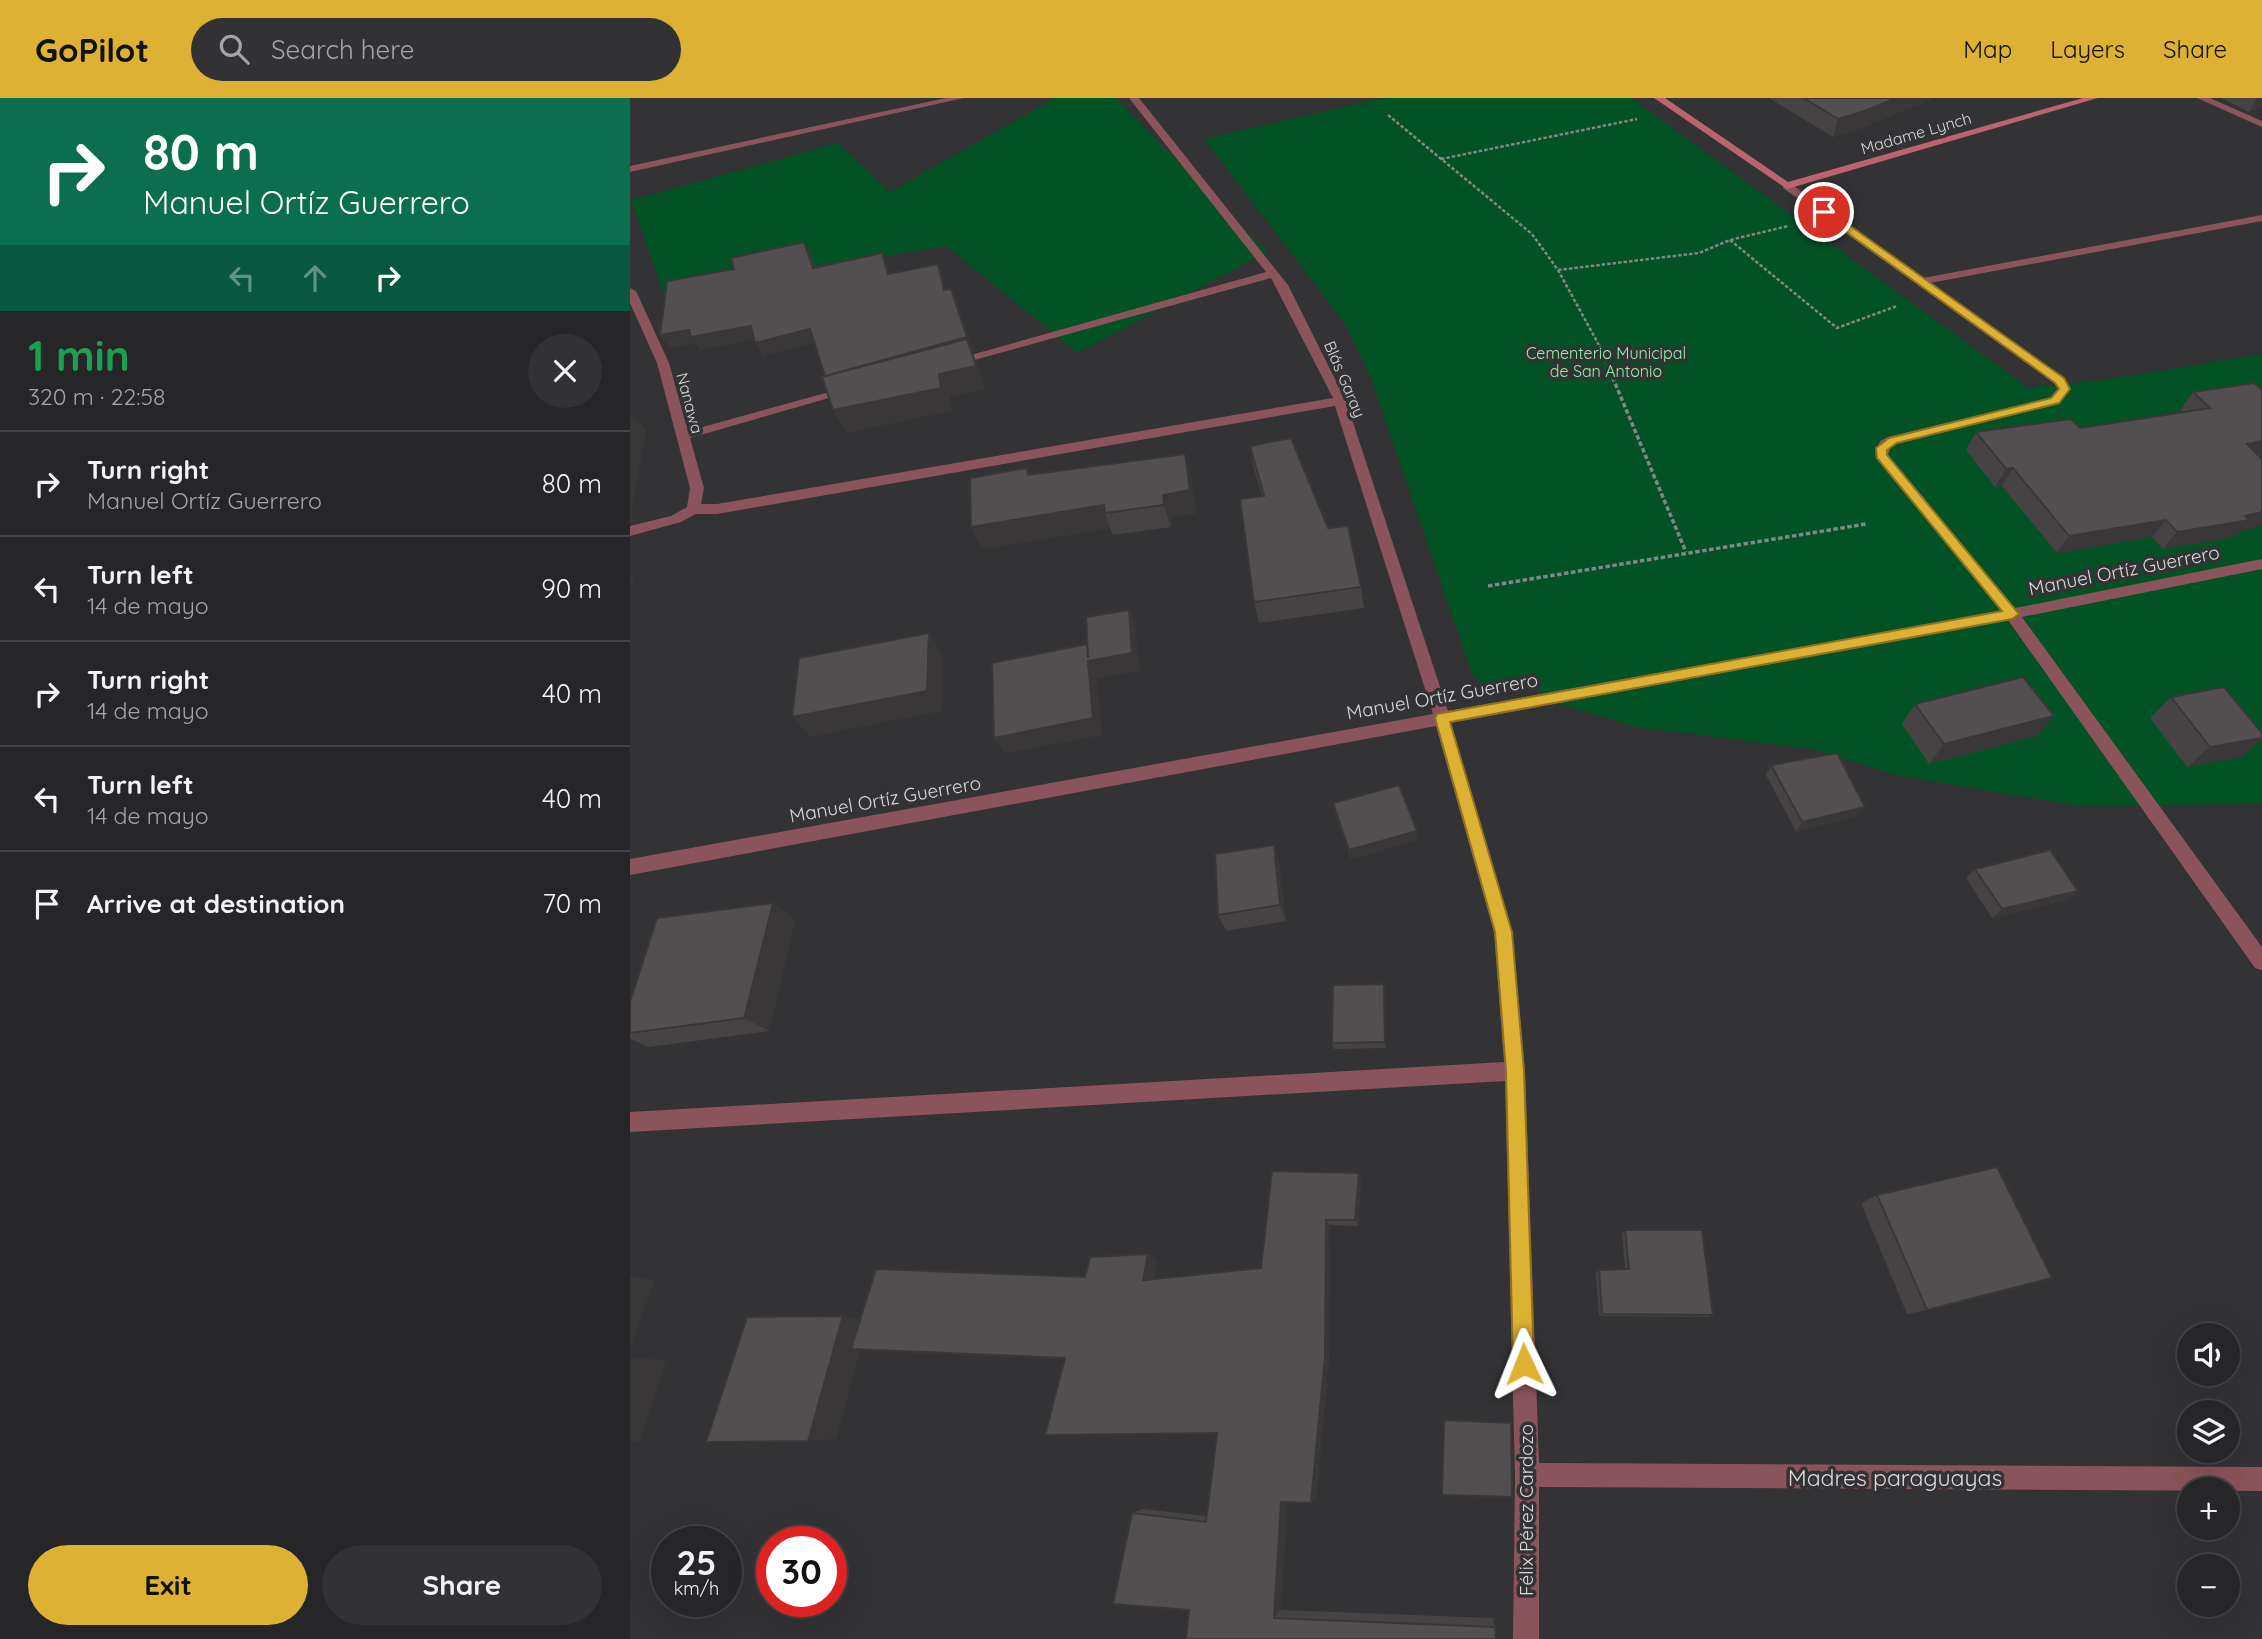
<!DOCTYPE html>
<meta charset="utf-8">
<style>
:root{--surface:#262628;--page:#323234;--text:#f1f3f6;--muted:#a4a5a8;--line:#424345;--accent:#ddb133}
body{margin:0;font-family:Quicksand,sans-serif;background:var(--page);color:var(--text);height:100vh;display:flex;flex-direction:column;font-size:26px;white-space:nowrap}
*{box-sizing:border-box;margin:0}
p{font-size:23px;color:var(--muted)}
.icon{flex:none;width:38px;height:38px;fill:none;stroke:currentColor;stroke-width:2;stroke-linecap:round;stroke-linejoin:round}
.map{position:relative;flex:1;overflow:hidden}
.side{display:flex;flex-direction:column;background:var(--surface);width:630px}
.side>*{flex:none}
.hud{background:#0b6e4f;color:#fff;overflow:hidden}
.buttons{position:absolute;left:1547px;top:1225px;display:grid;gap:14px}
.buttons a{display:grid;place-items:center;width:63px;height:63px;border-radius:50%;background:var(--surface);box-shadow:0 7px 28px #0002,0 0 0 2px var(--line);font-size:35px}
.speed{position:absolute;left:21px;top:1428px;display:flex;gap:14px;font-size:35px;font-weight:700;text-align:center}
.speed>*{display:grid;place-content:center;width:91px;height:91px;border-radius:50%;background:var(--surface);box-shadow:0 7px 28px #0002,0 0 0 2px var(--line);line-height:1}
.speed small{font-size:18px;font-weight:400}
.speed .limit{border:10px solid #d22;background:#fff;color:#111}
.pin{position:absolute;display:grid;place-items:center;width:60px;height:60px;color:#fff;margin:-30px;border:4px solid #fff;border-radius:50%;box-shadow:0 2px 7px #0007}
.me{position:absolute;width:77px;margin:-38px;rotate:358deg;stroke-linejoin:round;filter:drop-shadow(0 0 5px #0008)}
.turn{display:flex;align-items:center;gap:24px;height:147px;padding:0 28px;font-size:32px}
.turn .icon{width:91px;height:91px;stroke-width:2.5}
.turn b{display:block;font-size:49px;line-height:60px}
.lanes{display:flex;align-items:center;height:66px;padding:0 28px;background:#0003;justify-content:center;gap:35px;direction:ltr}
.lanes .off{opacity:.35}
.round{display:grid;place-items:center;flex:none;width:74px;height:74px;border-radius:37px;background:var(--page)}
.overview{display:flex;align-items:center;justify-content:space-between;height:119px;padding:0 28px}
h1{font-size:42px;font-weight:700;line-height:52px;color:#1e9e55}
.action{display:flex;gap:14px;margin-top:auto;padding:14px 28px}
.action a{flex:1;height:80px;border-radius:42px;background:var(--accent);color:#111;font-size:28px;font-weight:700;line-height:80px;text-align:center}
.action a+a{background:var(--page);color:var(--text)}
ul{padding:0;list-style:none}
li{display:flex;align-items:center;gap:21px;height:105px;padding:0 28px;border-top:2px solid var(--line)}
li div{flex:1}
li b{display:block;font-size:26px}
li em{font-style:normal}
header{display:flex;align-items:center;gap:42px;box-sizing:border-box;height:98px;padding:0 35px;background:var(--accent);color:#111}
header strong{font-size:33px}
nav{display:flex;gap:38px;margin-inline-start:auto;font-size:24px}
.search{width:490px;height:63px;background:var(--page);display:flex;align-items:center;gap:18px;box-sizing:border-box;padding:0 24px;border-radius:38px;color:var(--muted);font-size:26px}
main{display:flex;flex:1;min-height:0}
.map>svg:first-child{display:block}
</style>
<header>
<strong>GoPilot</strong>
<div class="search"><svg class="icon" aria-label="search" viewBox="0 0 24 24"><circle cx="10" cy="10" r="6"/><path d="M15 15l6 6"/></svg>Search here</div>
<nav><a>Map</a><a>Layers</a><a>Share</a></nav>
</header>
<main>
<section class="side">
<div class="hud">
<div class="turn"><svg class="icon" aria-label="right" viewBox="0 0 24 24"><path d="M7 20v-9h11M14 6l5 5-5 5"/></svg><div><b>80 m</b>Manuel Ortíz Guerrero</div></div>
<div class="lanes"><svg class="icon off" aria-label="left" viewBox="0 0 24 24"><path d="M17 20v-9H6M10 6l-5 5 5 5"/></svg><svg class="icon off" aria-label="ahead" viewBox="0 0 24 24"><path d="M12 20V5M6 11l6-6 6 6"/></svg><svg class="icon" aria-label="right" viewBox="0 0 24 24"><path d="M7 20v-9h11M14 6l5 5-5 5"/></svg></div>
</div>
<div class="overview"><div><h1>1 min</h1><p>320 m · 22:58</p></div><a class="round"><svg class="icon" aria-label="close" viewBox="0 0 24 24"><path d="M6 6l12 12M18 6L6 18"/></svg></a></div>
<ul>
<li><svg class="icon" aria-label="right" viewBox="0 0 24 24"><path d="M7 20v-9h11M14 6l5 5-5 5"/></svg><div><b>Turn right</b><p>Manuel Ortíz Guerrero</p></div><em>80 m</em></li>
<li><svg class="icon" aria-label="left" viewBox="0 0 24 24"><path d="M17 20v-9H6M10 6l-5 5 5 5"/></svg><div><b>Turn left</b><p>14 de mayo</p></div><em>90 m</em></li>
<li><svg class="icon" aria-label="right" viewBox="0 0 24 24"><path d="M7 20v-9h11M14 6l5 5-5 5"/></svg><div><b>Turn right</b><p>14 de mayo</p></div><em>40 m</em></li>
<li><svg class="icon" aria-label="left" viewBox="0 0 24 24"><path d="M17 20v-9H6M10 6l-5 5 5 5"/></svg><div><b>Turn left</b><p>14 de mayo</p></div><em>40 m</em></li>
<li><svg class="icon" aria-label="arrive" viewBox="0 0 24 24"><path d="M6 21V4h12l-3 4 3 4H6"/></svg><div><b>Arrive at destination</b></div><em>70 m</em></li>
</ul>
<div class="action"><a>Exit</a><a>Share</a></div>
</section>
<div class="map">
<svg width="1632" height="1541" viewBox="0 0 1632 1541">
<rect width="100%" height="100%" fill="#333235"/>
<path fill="#035226" d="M 425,0 L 486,0 L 637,154 L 447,255 L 317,148 L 33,194 L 1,102 L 208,45 L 260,94 Z
M 752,0 L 1001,0 L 1393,286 L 1393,290 L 1473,282 L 1632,256 L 1632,706 L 1449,708 L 1266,677 L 1181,651 L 1006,629 L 924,604 L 896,583 L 855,588 L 842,577 L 742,283 L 716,227 L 574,41 Z"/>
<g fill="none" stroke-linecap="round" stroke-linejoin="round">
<path stroke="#858487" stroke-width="2.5" stroke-dasharray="3.5 2" stroke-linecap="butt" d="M 758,17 L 902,136 L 928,172 L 970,249
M 811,61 L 1007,21
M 1100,142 L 1207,230 L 1267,208
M 928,172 L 1069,155 L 1100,142 L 1158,128"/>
<path stroke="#858487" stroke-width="3.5" stroke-dasharray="4.5 2.5" stroke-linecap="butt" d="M 969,247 L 1056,454
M 858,488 L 1236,426"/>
<path fill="#8b535b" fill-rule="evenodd" d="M 316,0 L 334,0 L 0,74 L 0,68 Z
M 499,0 L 509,0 L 658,187 L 716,303 L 818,613 L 1371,513 L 1245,357 L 1250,343 L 1258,339 L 1421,300 L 1428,291 L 1425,285 L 1153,90 L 1153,86 L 1161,86 L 1293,180 L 1632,117 L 1632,123 L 1300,185 L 1434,280 L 1440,291 L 1429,306 L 1267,345 L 1261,348 L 1258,357 L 1385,510 L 1632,461 L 1632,471 L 1392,519 L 1632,849 L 1632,872 L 1625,870 L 1378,522 L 821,625 L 882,834 L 895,973 L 909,1365 L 1632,1369 L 1632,1393 L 909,1389 L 909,1541 L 883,1541 L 885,1377 L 875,983 L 0,1034 L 0,1014 L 874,964 L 864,834 L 806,628 L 0,777 L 0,761 L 803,616 L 705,308 L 87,416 L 66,416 L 51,424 L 0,438 L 0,428 L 41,418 L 57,409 L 60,390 L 27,265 L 0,205 L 0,190 L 6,193 L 39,265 L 58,333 L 221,288 L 227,292 L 60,340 L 74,390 L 71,406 L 87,406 L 703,300 L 641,180 L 326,267 L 316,264 L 636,174 Z
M 1567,0 L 1580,0 L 1632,23 L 1632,29 Z"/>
<path fill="#bc6371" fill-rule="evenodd" d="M 1024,0 L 1035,0 L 1158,84 L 1453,0 L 1468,0 L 1157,91 Z"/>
</g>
<path fill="#474345" d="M 1139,0 L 1305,0 L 1226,32 L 1203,39 Z
M 1591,0 L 1632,0 L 1619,14 Z
M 1624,285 L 1630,358 L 1610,433 L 1604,439 L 1533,451 L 1522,439 L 1427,455 L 1372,388 L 1365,389 L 1336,352 L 1346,334 L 1450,330 L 1552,314 L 1550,312 L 1563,294 Z
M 620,348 L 698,430 L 731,489 L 734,510 L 629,525 L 624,504 L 632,398 L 624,371 Z
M 397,370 L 400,377 L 561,379 L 567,415 L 540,419 L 541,429 L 483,437 L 480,430 L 353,451 L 341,429 Z
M 1541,599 L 1611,659 L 1557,669 L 1520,620 Z
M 1285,606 L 1424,618 L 1406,638 L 1299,666 L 1272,626 Z
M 1141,667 L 1228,718 L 1166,733 L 1136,677 Z
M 703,705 L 787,742 L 721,761 L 705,715 Z
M 649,765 L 656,823 L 596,833 L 588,817 Z
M 1345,771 L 1448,793 L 1437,802 L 1362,820 L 1336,780 Z
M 143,805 L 165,822 L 139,933 L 19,949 L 0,941 L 0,904 Z
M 754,886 L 755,893 L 756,950 L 704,951 L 702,945 Z
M 731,1082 L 728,1128 L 700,1127 L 699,1259 L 686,1401 L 681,1405 L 657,1404 L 651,1512 L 863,1520 L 865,1529 L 866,1541 L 559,1512 L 502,1415 L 513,1411 L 576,1418 L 587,1335 L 434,1261 L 230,1252 L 206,1341 L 230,1221 L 455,1179 L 527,1161 L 524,1181 L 631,1170 Z
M 1247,1097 L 1297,1212 L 1277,1216 L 1231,1105 Z
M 995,1132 L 1083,1217 L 1078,1219 L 969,1218 L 966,1174 L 969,1172 L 995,1171 L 992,1135 Z"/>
<path fill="#3a3738" d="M 1266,0 L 1305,0 L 1226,32 L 1203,39 L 1208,21 Z
M 1627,0 L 1632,0 L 1632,10 L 1619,14 Z
M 174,144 L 181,156 L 190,183 L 183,170 Z
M 252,155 L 258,168 L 264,189 L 258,176 Z
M 308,166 L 313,179 L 319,205 L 314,192 Z
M 321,191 L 327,203 L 343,252 L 342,252 L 356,291 L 320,299 L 322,313 L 217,335 L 203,312 Z
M 121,228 L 129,241 L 70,252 L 65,245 L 40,250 L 30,237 L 59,232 Z
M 180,231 L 187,244 L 133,258 L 125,245 Z
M 0,314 L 16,332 L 0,426 Z
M 1632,343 L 1632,358 L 1602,364 L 1617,346 Z
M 555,356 L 561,379 L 567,415 L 540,419 L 541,429 L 534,407 L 533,397 Z
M 1383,370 L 1372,388 L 1365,389 L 1376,371 Z
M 474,407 L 475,415 L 480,430 L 353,451 L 341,429 Z
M 1632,414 L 1632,428 L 1610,433 L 1604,439 L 1533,451 L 1547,434 Z
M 1536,422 L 1522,439 L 1427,455 L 1439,438 Z
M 0,476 L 4,480 L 0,491 Z
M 499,512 L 506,530 L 510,573 L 467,580 L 472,637 L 375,656 L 364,640 L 458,563 Z
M 299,535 L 313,557 L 312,613 L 181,639 L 162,619 Z
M 1424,618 L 1406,638 L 1299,666 L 1314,646 Z
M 1632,640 L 1632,642 L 1611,659 L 1557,669 L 1580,649 Z
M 1235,709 L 1228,718 L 1166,733 L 1172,724 Z
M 787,733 L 787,742 L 721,761 L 719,752 Z
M 644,747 L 649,765 L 656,823 L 650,807 Z
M 1448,793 L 1437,802 L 1362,820 L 1372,811 Z
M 143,805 L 165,822 L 139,933 L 114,920 Z
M 754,886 L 755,893 L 756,950 L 755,944 Z
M 729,1075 L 731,1082 L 728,1128 L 725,1122 Z
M 696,1122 L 700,1127 L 699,1259 L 686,1401 L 681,1405 Z
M 518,1156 L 527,1161 L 523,1186 L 513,1182 Z
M 0,1178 L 25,1182 L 0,1250 Z
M 213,1218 L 238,1222 L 206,1341 L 178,1343 Z
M 2,1260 L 36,1262 L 10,1343 L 0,1344 L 0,1266 Z
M 658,1400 L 651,1512 L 644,1520 L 651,1404 Z"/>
<path fill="#534e50" stroke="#3a3738" stroke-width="2" d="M 1174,0 L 1266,0 L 1232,14 L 1208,21 Z
M 174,144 L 183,170 L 252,155 L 258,176 L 308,166 L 314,192 L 321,191 L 337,239 L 195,278 L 180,231 L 125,245 L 121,228 L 61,239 L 59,232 L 30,237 L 37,183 L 104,171 L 101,160 Z
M 337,241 L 346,268 L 309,276 L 311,290 L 203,312 L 192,279 Z
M 1624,285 L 1632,292 L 1632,343 L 1617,346 L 1632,361 L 1632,414 L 1615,418 L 1620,422 L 1547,434 L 1536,422 L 1439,438 L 1383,370 L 1376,371 L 1346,334 L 1441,321 L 1450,330 L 1580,310 L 1563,294 Z
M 661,340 L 698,430 L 718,428 L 731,489 L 624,504 L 610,401 L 634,398 L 620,348 Z
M 555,356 L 560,392 L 533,397 L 534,407 L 475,415 L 474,407 L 341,429 L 340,380 L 397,370 L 398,377 Z
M 499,512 L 502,555 L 458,563 L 463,620 L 364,640 L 362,565 L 457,546 L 458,560 L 456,519 Z
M 299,535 L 297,593 L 162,619 L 169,560 Z
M 1393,579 L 1424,618 L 1314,646 L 1285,606 Z
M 1594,589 L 1632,635 L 1632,640 L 1580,649 L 1541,599 Z
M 1207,655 L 1235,709 L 1172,724 L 1141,667 Z
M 769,687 L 787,733 L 719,752 L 703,705 Z
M 644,747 L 650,807 L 588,817 L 585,756 Z
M 1420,752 L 1448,793 L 1372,811 L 1345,771 Z
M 143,805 L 114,920 L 0,935 L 0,904 L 27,820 Z
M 754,886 L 755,944 L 702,945 L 703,887 Z
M 1367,1069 L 1422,1180 L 1297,1212 L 1247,1097 Z
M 642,1073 L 729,1075 L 725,1122 L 696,1122 L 695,1258 L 681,1405 L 651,1404 L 644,1520 L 865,1529 L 866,1541 L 556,1541 L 559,1512 L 483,1506 L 502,1415 L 576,1424 L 587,1335 L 415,1337 L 435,1260 L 221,1251 L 246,1171 L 455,1179 L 460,1159 L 518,1156 L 513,1182 L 631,1170 Z
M 995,1132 L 1072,1132 L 1083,1217 L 972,1216 L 969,1172 L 999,1171 Z
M 213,1218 L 178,1343 L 76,1344 L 117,1219 Z
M 814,1322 L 881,1325 L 882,1399 L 812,1397 Z"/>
<path fill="#ddb133" stroke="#907321" stroke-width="2" d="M 1191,112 L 1198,112 L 1414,266 L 1434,280 L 1440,291 L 1429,305 L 1267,345 L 1257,352 L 1257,357 L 1389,516 L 1382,521 L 820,624 L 882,834 L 894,973 L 904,1266 L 901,1274 L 894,1277 L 887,1274 L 883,1266 L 876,973 L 865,834 L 805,620 L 807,616 L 1372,513 L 1247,360 L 1246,350 L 1259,340 L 1421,300 L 1429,291 L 1425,285 L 1406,271 L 1191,116 Z"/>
<g text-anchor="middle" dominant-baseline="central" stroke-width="7" stroke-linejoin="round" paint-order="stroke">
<g font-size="16" fill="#dad9dc" stroke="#333235">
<text transform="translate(1286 35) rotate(-16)">Madame Lynch</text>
<text transform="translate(715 281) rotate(67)">Blás Garay</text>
<text transform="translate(60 305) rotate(75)">Nanawa</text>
</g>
<g font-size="16" fill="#8ef1a9" stroke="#333235">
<text x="976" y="255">Cementerio Municipal<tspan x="976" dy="18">de San Antonio</tspan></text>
</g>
<g font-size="19" fill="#dad9dc" stroke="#333235">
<text transform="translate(1494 472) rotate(-11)">Manuel Ortíz Guerrero</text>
<text transform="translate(812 598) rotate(-10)">Manuel Ortíz Guerrero</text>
<text transform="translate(255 701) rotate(-10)">Manuel Ortíz Guerrero</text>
<text transform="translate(896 1412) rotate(-90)">Félix Pérez Cardozo</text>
</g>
<g font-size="23" fill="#dad9dc" stroke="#333235">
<text x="1265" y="1379">Madres paraguayas</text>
</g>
</g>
</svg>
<div class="buttons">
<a><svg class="icon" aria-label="sound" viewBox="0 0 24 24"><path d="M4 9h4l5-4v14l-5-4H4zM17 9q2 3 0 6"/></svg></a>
<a><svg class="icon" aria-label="layers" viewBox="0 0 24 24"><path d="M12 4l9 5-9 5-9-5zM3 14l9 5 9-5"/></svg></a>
<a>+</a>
<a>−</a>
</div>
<div class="speed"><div>25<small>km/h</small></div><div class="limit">30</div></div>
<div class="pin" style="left:1194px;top:114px;background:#d93025"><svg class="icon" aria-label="arrive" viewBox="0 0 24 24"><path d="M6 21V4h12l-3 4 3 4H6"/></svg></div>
<svg class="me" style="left:894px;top:1266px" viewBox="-20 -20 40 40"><path d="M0-17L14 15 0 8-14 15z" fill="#ddb133" stroke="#fff" stroke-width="4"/></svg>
</div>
</main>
